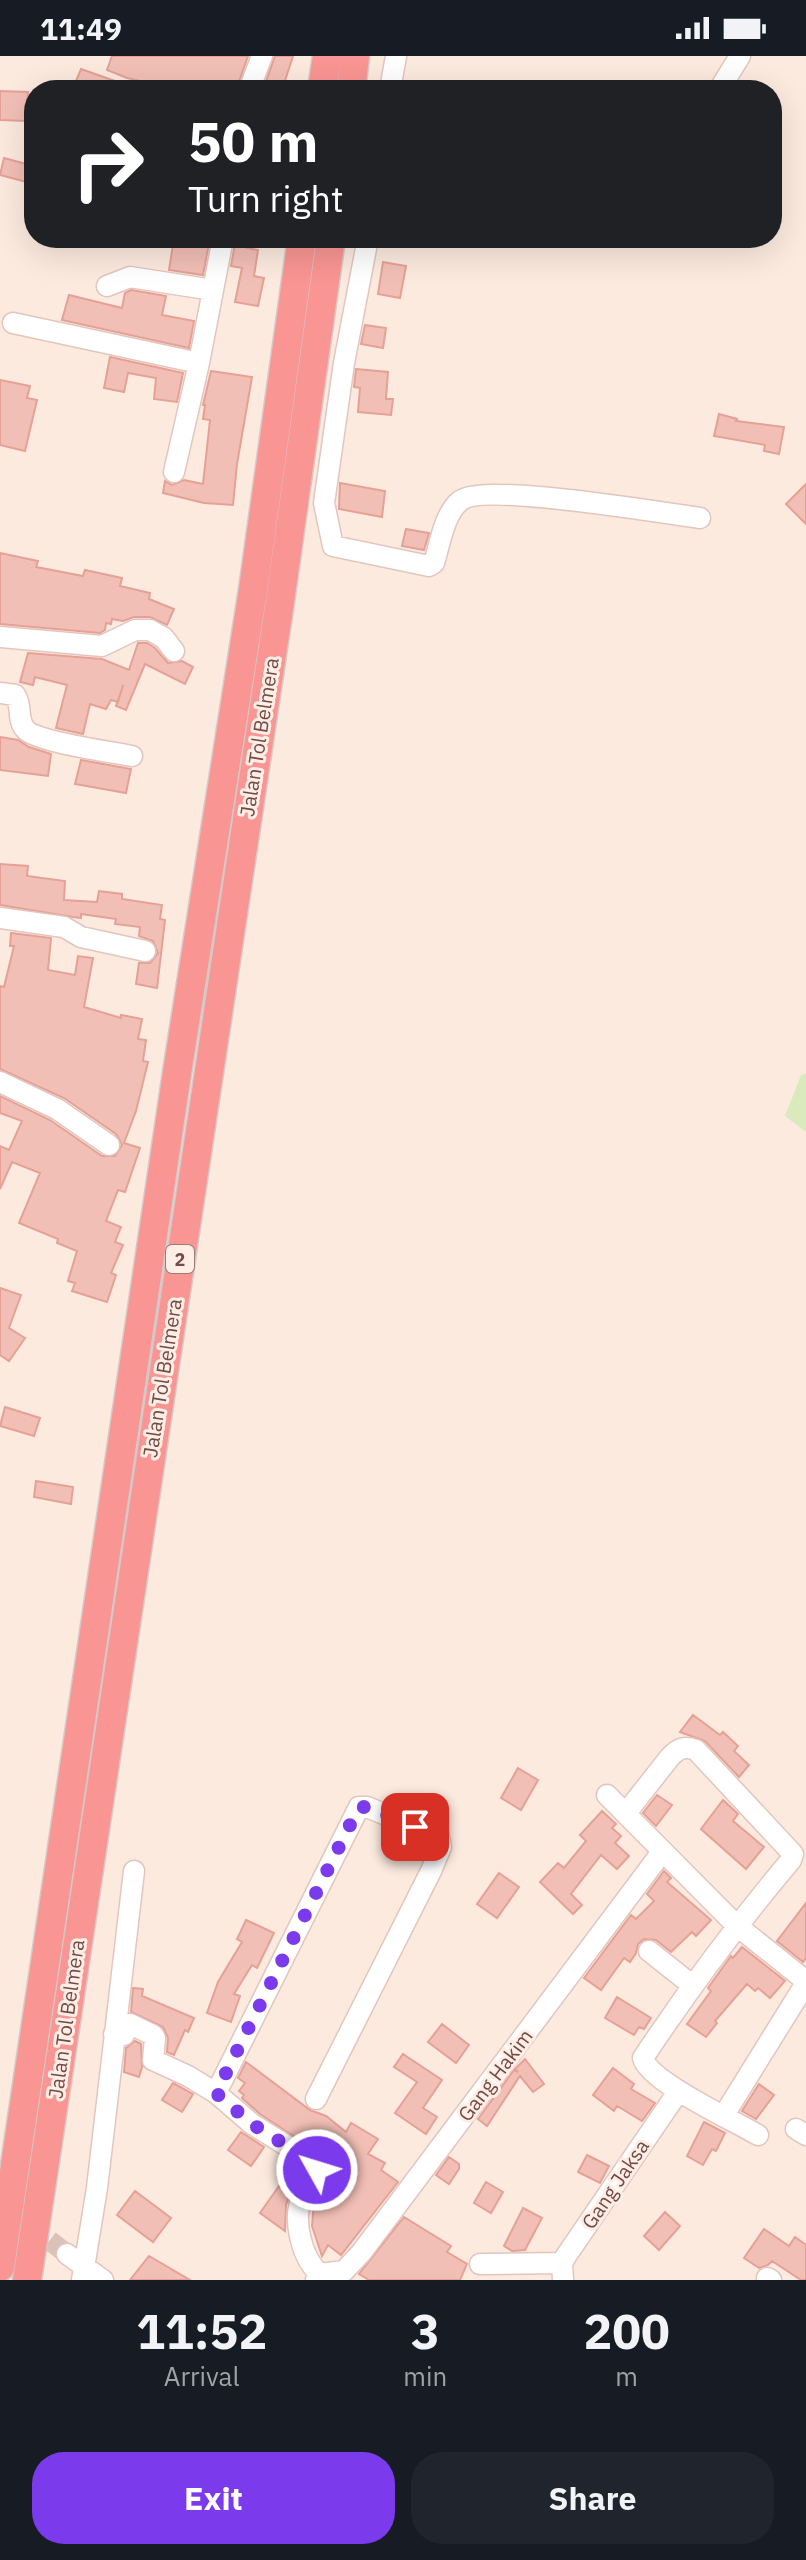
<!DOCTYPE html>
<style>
:root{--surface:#171b24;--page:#20242c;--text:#f1f3f6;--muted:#9ea1a6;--accent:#7c3aed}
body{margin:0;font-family:"IBM Plex Sans",sans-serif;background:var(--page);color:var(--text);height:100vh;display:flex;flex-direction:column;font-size:30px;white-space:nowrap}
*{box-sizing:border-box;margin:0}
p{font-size:26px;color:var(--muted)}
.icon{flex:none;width:44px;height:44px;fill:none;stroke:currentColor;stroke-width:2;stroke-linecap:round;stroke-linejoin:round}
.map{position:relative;height:2224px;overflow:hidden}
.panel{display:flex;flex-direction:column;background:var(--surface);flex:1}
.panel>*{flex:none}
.guide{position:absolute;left:24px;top:24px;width:758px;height:168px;border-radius:32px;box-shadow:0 8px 32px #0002;background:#202124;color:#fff;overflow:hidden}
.pin{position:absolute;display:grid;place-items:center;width:68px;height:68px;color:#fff;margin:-34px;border-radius:16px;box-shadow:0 4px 12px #0006}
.me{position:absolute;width:88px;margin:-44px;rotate:309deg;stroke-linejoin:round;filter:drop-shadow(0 0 6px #0008)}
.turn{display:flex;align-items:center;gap:28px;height:168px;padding:0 32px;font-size:36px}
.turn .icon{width:104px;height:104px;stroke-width:2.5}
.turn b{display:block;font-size:56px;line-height:68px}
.eta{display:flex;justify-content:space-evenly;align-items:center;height:136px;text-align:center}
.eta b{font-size:48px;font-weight:700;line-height:56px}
.cta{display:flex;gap:16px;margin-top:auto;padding:16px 32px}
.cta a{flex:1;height:92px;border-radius:32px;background:var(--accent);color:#fff;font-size:32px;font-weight:700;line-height:92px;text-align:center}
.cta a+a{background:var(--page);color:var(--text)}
.status{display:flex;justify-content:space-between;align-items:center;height:56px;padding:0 40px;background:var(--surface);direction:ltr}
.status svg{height:22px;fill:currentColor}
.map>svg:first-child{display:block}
</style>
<div class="status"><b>11:49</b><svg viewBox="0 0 49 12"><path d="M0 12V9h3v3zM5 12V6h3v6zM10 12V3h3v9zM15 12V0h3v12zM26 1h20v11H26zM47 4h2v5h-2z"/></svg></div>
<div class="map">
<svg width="806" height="2224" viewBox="0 0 806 2224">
<rect width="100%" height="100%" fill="#fceadf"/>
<path fill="#daeabd" d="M 806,1017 L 806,1076 L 785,1060 L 801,1019 Z"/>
<path fill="#f2bfb6" stroke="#e5a196" stroke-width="2" d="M 112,0 L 248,0 L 236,34 L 179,34 L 127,22 L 107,14 Z
M 275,0 L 293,0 L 282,34 L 263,34 Z
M 81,13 L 135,32 L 135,34 L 100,34 L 76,25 Z
M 0,35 L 28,36 L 26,65 L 0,64 Z
M 4,102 L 34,110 L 34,128 L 0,119 Z
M 174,182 L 210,182 L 203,219 L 169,214 Z
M 236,182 L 250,182 L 247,192 L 258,194 L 254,220 L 264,222 L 258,250 L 235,246 L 242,212 L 231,210 Z
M 383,206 L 406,210 L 400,242 L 378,238 Z
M 131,234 L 166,240 L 162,259 L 194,265 L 189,292 L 62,264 L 69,239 L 122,252 L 125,237 Z
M 365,269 L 386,272 L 383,292 L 361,288 Z
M 110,301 L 183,317 L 177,346 L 154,343 L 156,322 L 128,317 L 124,336 L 104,332 Z
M 356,313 L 388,316 L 386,343 L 393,343 L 391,359 L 358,356 L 360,332 L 354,331 Z
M 211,315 L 252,321 L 237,408 L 233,449 L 204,447 L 163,437 L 165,425 L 172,429 L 184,424 L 203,428 L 210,364 L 203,363 L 205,349 L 203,349 Z
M 0,324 L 30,330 L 27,342 L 37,344 L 25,395 L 0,389 Z
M 719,358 L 737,363 L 736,365 L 784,371 L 779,398 L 764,395 L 765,389 L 714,380 Z
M 340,427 L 385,435 L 382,461 L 339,453 Z
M 806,428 L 806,468 L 786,448 Z
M 406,473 L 429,477 L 424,494 L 402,490 Z
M 0,497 L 38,505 L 36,511 L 83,520 L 85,514 L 122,522 L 120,530 L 150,537 L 149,543 L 174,553 L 167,569 L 150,561 L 134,561 L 123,565 L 112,563 L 111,568 L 106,567 L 105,574 L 100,577 L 0,568 Z
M 138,587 L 147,587 L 155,592 L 168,607 L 182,605 L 193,611 L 185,628 L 145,608 L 126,654 L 116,650 L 123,630 L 123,629 L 118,646 L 111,644 L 106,653 L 90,648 L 83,678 L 56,672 L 67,629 L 35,621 L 33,629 L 20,626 L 28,597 L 102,603 L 129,614 Z
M 0,681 L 18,684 L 29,691 L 51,698 L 48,720 L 0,714 Z
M 81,704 L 131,713 L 126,737 L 75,728 Z
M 0,808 L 28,810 L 27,820 L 65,825 L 64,844 L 97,846 L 99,835 L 122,838 L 122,843 L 162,849 L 160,863 L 165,864 L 157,932 L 136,928 L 139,907 L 150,907 L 158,897 L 153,885 L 139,880 L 140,871 L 115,868 L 116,863 L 81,858 L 81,862 L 73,861 L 0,849 Z
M 11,877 L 51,882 L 48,914 L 75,919 L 78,900 L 93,902 L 84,951 L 121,962 L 121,959 L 142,963 L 138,983 L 146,984 L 143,1005 L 148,1006 L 136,1055 L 124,1087 L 140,1092 L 125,1136 L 118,1134 L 106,1165 L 121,1171 L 115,1186 L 123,1189 L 111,1217 L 116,1219 L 107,1246 L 72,1235 L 75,1227 L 68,1225 L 77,1195 L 57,1187 L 58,1183 L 19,1167 L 40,1117 L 12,1106 L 0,1133 L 0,1090 L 9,1094 L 22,1065 L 0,1057 L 0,1040 L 50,1064 L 102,1100 L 115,1100 L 122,1089 L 116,1078 L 64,1042 L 0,1013 L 0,930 L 4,931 L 14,890 L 10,890 Z
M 0,1232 L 21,1239 L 9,1272 L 25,1282 L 9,1305 L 0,1299 Z
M 5,1351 L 40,1362 L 34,1380 L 0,1370 Z
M 36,1425 L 73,1431 L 71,1448 L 34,1441 Z
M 693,1659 L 720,1679 L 723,1676 L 738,1690 L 734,1695 L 749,1709 L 739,1721 L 705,1685 L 680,1676 Z
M 518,1712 L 538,1724 L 521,1754 L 501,1742 Z
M 657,1739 L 672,1749 L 656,1770 L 643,1757 Z
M 723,1744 L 738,1758 L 733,1765 L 764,1791 L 746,1813 L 701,1773 Z
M 602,1755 L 616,1768 L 612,1772 L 621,1780 L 615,1787 L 629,1800 L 617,1813 L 601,1799 L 571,1838 L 582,1849 L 573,1858 L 540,1826 L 558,1807 L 564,1812 L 586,1785 L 580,1779 Z
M 664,1815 L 671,1822 L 667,1826 L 711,1864 L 696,1880 L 692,1876 L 671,1896 L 656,1884 L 644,1883 L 638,1888 L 636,1897 L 630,1906 L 624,1902 L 601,1934 L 584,1922 L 631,1859 L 636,1863 L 654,1845 L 647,1838 Z
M 499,1817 L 519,1831 L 497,1862 L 477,1848 Z
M 806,1847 L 806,1902 L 803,1906 L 777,1885 Z
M 246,1864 L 274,1877 L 257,1912 L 252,1909 L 234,1938 L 240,1940 L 231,1966 L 207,1957 L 218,1926 L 242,1886 L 237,1883 Z
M 742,1891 L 785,1925 L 770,1942 L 758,1932 L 755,1935 L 747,1928 L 715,1965 L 717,1967 L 706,1981 L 687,1968 L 711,1935 L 708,1932 L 731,1900 L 733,1902 Z
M 133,1932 L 143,1933 L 142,1940 L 194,1962 L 188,1976 L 185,1974 L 174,1999 L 167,1996 L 168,1982 L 163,1971 L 131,1956 Z
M 617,1941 L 651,1962 L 644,1973 L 639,1971 L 634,1979 L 605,1962 Z
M 442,1968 L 469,1989 L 456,2007 L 428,1986 Z
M 135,1985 L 141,1988 L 142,2011 L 139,2021 L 124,2016 L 126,1992 Z
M 403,1998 L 442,2024 L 423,2052 L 437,2061 L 426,2078 L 395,2057 L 417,2026 L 394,2011 Z
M 525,2003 L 544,2028 L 533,2036 L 520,2020 L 487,2070 L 478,2063 L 514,2014 L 518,2016 L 515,2013 Z
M 246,2006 L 310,2054 L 326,2060 L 346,2076 L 351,2067 L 378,2083 L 368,2098 L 385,2107 L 381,2114 L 398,2126 L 341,2199 L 328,2189 L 322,2200 L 312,2170 L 314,2147 L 329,2119 L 327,2102 L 260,2058 L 242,2042 L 244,2039 L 239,2035 L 245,2027 L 238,2022 Z
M 613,2012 L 634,2028 L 631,2033 L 655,2047 L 642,2065 L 617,2050 L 614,2055 L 593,2039 Z
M 173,2027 L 193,2038 L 182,2056 L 162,2044 Z
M 759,2028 L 774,2039 L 756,2063 L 742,2055 Z
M 704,2066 L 725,2077 L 716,2095 L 712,2093 L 703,2109 L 687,2100 Z
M 241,2076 L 264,2091 L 251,2110 L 228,2094 Z
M 587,2099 L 609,2110 L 600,2127 L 578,2116 Z
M 449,2101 L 459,2108 L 459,2113 L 449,2128 L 436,2119 Z
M 486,2126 L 503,2136 L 491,2157 L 474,2147 Z
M 294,2128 L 286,2149 L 285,2175 L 260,2157 L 279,2130 L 288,2136 Z
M 135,2135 L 171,2162 L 153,2186 L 117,2159 Z
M 523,2152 L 542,2162 L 525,2194 L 512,2195 L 504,2190 Z
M 665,2156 L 680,2170 L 659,2194 L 644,2180 Z
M 404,2161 L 451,2190 L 447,2196 L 467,2208 L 460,2224 L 369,2224 L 359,2218 Z
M 764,2173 L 789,2190 L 795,2181 L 806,2189 L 806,2224 L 801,2224 L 772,2205 L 768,2209 L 759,2212 L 744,2202 Z
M 149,2200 L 190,2224 L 130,2224 Z"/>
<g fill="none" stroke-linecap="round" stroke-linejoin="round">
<path stroke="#dac2b9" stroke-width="20" stroke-dasharray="20 10" stroke-linecap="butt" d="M 26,2166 L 67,2198"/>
<defs>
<path id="minor" d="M 249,34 L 262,0
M 390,34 L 396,0
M 719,34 L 740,0
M 368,182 L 344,307 L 324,447 L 333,490 L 429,510 L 434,507 C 440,488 444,458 460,445 C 482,426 662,457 700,462
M 107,230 L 130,221 L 213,234
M 13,267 L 199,307
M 174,416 L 199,307 L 223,182
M 0,581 L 102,590 L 135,574 L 150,574 L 164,582 L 174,595
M 0,637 L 15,639 C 23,650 16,664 26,674 C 38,686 112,696 132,700
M 0,862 L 64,871 L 81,881 L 145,895
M 0,1026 L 57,1053 L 109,1089
M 607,1739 L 736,1869 L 806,1925
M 626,1757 L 670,1701 C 679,1692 684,1690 696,1694 L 793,1798 L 791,1804 C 737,1868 689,1933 643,2002 C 649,2026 735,2065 758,2079
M 649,1895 L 692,1929
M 114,1978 L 124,1979 L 127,1969 L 130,1968 L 153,1979 L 155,1982 L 153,2004 L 188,2020 L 216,2037 L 252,2068 L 316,2108 C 319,2120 307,2131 302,2142 C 292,2164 302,2203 320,2218
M 216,2037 L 359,1751 L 367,1751 L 439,1781 L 441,1791 L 431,1815 L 316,2043
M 724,2059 L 806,1927
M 796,2073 L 806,2079
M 67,2198 L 103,2224
M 480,2208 L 562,2207
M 767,2222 L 771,2224
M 82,2224 L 97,2132 L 134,1815
M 316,2224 L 320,2218 L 344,2215 L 361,2197 L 662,1796
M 563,2224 L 562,2207 L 566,2200 L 678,2036"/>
<path id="highway" d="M 322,34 L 327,0
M 351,34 L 355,0
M 0,2211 L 177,1017 L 253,534 L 302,182
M 27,2224 L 280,545 L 331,182"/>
</defs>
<use href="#minor" stroke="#e2c6be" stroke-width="23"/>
<use href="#highway" stroke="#d5c9c8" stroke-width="31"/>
<use href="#minor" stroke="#fff" stroke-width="20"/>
<use href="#highway" stroke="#f99593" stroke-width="28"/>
</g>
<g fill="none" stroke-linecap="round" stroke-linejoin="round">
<path stroke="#7c3aed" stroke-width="14" stroke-dasharray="0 25.2" d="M 317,2114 L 316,2108 L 252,2068 L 216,2037 L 359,1751 L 367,1751 L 415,1771"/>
</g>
<g text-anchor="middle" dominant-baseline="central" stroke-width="6" stroke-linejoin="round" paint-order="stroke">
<rect fill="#ffeee5" stroke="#9d7c76" stroke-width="2" x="166" y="1189" width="28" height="28" rx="6"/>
<g font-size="18" font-weight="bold" fill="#734b46">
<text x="180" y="1203">2</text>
</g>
<g font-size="20" fill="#734b46" stroke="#ffeee5">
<text transform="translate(259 681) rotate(-81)">Jalan Tol Belmera</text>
<text transform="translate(162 1322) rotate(-81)">Jalan Tol Belmera</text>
<text transform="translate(66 1963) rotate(-82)">Jalan Tol Belmera</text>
<text transform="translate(495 2019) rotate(-53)">Gang Hakim</text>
<text transform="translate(615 2128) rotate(-56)">Gang Jaksa</text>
</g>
</g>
</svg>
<div class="pin" style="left:415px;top:1771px;background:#d93025"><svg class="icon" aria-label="arrive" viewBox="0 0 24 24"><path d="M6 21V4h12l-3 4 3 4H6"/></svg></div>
<svg class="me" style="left:317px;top:2114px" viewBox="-20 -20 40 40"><circle r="17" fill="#7c3aed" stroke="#fff" stroke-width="3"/><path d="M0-11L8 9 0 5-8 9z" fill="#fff"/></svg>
<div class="guide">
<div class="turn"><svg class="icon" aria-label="right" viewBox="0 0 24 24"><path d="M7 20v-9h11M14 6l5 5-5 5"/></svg><div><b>50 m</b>Turn right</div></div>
</div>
</div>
<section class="panel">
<div class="eta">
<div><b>11:52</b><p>Arrival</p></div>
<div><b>3</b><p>min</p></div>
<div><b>200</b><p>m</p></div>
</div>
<div class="cta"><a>Exit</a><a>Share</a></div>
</section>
